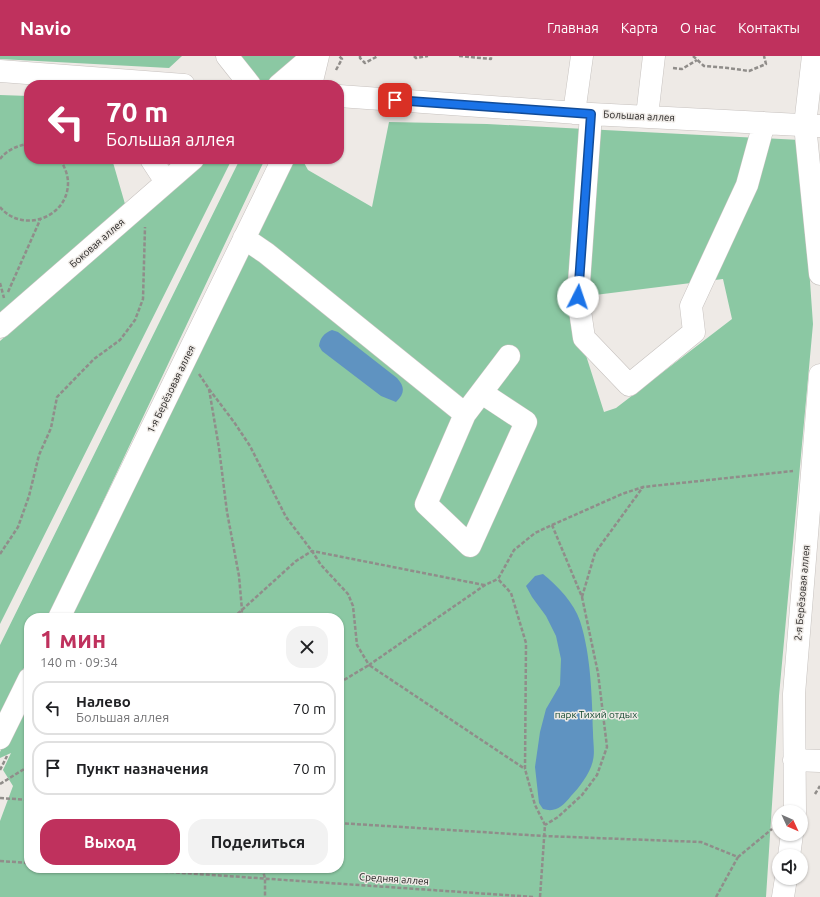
<!DOCTYPE html>
<html lang="ru">
<meta charset="utf-8">
<style>
:root{--surface:#fff;--page:#f2f2f2;--text:#202124;--muted:#757577;--line:#e0e0e0;--accent:#bf315d}
body{margin:0;font-family:Ubuntu,sans-serif;background:var(--page);color:var(--text);height:100vh;display:flex;flex-direction:column;font-size:15px;white-space:nowrap}
*{box-sizing:border-box;margin:0}
p{font-size:13px;color:var(--muted)}
.icon{flex:none;width:22px;height:22px;fill:none;stroke:currentColor;stroke-width:2;stroke-linecap:round;stroke-linejoin:round}
.map{position:relative;flex:1;overflow:hidden}
.panel{position:absolute;left:24px;top:557px;width:320px;height:260px;display:flex;flex-direction:column;background:var(--surface);border-radius:16px;box-shadow:0 1px 3px #0004}
.panel>*{flex:none}
.hud{position:absolute;left:24px;top:24px;width:320px;height:84px;border-radius:16px;box-shadow:0 1px 3px #0004;background:#bf315d;color:#fff;overflow:hidden}
.needle{width:26px;rotate:134deg}
.tools{position:absolute;left:772px;top:749px;display:grid;gap:8px}
.tools a{display:grid;place-items:center;width:36px;height:36px;border-radius:50%;background:var(--surface);box-shadow:0 1px 3px #0004;font-size:20px}
.pin{position:absolute;display:grid;place-items:center;width:34px;height:34px;color:#fff;margin:-17px;border-radius:8px;box-shadow:0 2px 6px #0006}
.me{position:absolute;width:44px;margin:-22px;rotate:4deg;stroke-linejoin:round;filter:drop-shadow(0 0 3px #0008)}
.turn{display:flex;align-items:center;gap:14px;height:84px;padding:0 16px;font-size:18px}
.turn .icon{width:52px;height:52px;stroke-width:2.5}
.turn b{display:block;font-size:28px;line-height:34px}
.round{display:grid;place-items:center;flex:none;width:42px;height:42px;border-radius:16px;background:var(--page)}
.headline{display:flex;align-items:center;justify-content:space-between;height:68px;padding:0 16px}
h1{font-size:24px;font-weight:700;line-height:30px;color:var(--accent)}
.action{display:flex;gap:8px;margin-top:auto;padding:8px 16px}
.action a{flex:1;height:46px;border-radius:16px;background:var(--accent);color:#fff;font-size:16px;font-weight:700;line-height:46px;text-align:center}
.action a+a{background:var(--page);color:var(--text)}
ul{padding:0;list-style:none}
li{display:flex;align-items:center;gap:12px;height:54px;margin:0 8px 6px;padding:0 8px;border:2px solid var(--line);border-radius:16px}
li div{flex:1}
li b{display:block;font-size:15px}
li em{font-style:normal}
header{display:flex;align-items:center;gap:24px;box-sizing:border-box;height:56px;padding:0 20px;background:var(--accent);color:#fff}
header strong{font-size:19px}
nav{display:flex;gap:22px;margin-inline-start:auto;font-size:14px}
.map>svg:first-child{display:block}
</style>
<header>
<strong>Navio</strong>
<nav><a>Главная</a><a>Карта</a><a>О нас</a><a>Контакты</a></nav>
</header>
<div class="map">
<svg width="820" height="841" viewBox="0 0 820 841">
<rect width="100%" height="100%" fill="#eeeae6"/>
<path fill="#8bc8a3" fill-rule="evenodd" d="M 0,0 L 182,0 L 169,12 L 0,3 Z
M 237,0 L 300,0 L 268,26 L 256,24 Z
M 0,39 L 29,40 L 29,103 L 112,103 L 125,148 L 0,259 Z
M 389,66 L 487,68 L 800,84 L 813,268 L 779,640 L 766,841 L 0,841 L 0,765 L 13,730 L 3,714 L 11,697 L 0,702 L 0,696 L 29,637 L 29,812 L 339,812 L 339,562 L 66,562 L 292,103 L 302,103 L 308,114 L 372,151 ZM 723,223 L 732,263 L 616,352 L 604,356 L 576,268 L 563,243 Z
M 203,103 L 232,103 L 0,568 L 0,285 L 135,168 Z
M 240,103 L 265,103 L 48,562 L 29,562 L 29,601 L 0,663 L 0,589 Z"/>
<path fill="#5f93c1" d="M 332,274 L 338,276 L 397,322 C 405,331 405,337 396,346 L 381,340 L 322,295 L 319,290 C 320,282 324,277 332,274 Z
M 543,518 C 558,530 574,547 580,565 C 591,599 592,641 593,677 C 593,685 595,696 593,704 C 591,716 579,732 571,740 C 563,750 556,757 543,753 L 539,747 L 535,711 L 540,676 L 546,653 L 560,629 L 561,603 L 556,580 L 546,560 L 532,541 L 526,530 L 535,520 Z"/>
<g fill="none" stroke-linecap="round" stroke-linejoin="round">
<defs>
<path id="minor" d="M 227,0 L 250,29
M 813,0 L 805,69 L 820,218
M 0,15 L 184,29
M 279,29 L 313,0
M 311,29 L 318,0
M 339,40 L 591,58 L 820,70
M 574,57 L 582,0
M 591,58 L 578,241 L 584,282 L 629,329 L 694,276 L 691,250 L 747,129 L 764,67
M 647,60 L 654,0
M 151,103 L 166,126
M 244,182 L 266,197 L 465,358 L 509,300
M 0,271 L 193,103
M 465,358 L 426,448 L 470,490 L 526,366 L 482,337
M 59,562 L 283,103
M 0,682 L 29,623
M 794,704 L 820,705
M 795,756 L 794,638 L 820,319
M 789,800 L 792,778
M 783,841 L 786,822"/>
</defs>
<use href="#minor" stroke="#c7c2bf" stroke-width="23"/>
<path stroke="#908d8a" stroke-width="2.5" stroke-dasharray="4 2" stroke-linecap="butt" d="M 360,0 L 360,2 L 365,7 L 378,0
M 414,0 L 416,2 L 428,0
M 459,0 L 491,3 L 491,0
M 693,0 L 704,10 L 728,12 L 749,15 L 766,8 L 764,0
M 673,12 L 682,13 L 697,4
M 336,14 L 342,3 L 339,0
M 0,103 C 7,94 18,89 29,88
M 0,151 C 22,178 68,162 68,127 C 68,118 64,110 60,103
M 0,227 L 4,242
M 8,236 L 40,164
M 199,318 L 209,333 L 219,392 L 227,456 L 239,520 L 242,554 L 241,562
M 209,333 L 234,366 L 250,390 L 286,461 L 312,495 L 321,509 L 348,538 L 353,550 L 357,589 L 369,609 L 485,529 L 498,523
M 552,469 L 622,438 L 643,431 L 793,415
M 0,498 L 18,471 L 29,440 L 39,399 L 51,372 L 57,341 L 94,303 L 120,284 L 135,264 L 143,243 L 145,171
M 582,541 L 595,497 L 643,431
M 233,562 L 296,505 L 312,495 L 484,529
M 339,627 L 369,609 L 525,713
M 0,714 L 7,700
M 0,728 L 29,710
M 815,738 L 820,730
M 0,742 L 29,744
M 339,767 L 544,780 L 701,786 L 738,801 L 772,773
M 0,805 L 29,807
M 110,812 L 534,841
M 262,812 L 265,822 L 265,841
M 540,841 L 545,769 L 535,749 L 525,713 L 526,587 L 511,537 L 498,523 L 514,494 L 535,477 L 552,469 L 582,541 L 598,617 L 607,691 L 597,719 L 582,739 L 558,761 L 545,769
M 716,841 L 738,801"/>
<use href="#minor" stroke="#fff" stroke-width="22"/>
</g>
<g fill="none" stroke-linecap="round" stroke-linejoin="round">
<defs>
<path id="route" d="M 395,44 L 591,58 L 578,241"/>
</defs>
<use href="#route" stroke="#114b97" stroke-width="10"/>
<use href="#route" stroke="#1a73e8" stroke-width="7"/>
</g>
<g text-anchor="middle" dominant-baseline="central" stroke-width="3" stroke-linejoin="round" paint-order="stroke">
<g font-size="10" fill="#1e1c1b" stroke="#eeeae6">
<text transform="translate(639 60) rotate(3)">Большая аллея</text>
<text transform="translate(97 187) rotate(-41)">Боковая аллея</text>
<text transform="translate(171 333) rotate(-64)">1-я Берёзовая аллея</text>
<text transform="translate(802 537) rotate(-85)">2-я Берёзовая аллея</text>
<text transform="translate(394 823) rotate(4)">Средняя аллея</text>
</g>
<g font-size="10" fill="#10452b" stroke="#eeeae6">
<text x="596" y="658">парк Тихий отдых</text>
</g>
</g>
</svg>
<div class="tools">
<a><svg class="needle" viewBox="-14 -14 28 28"><path d="M0-13l5 13h-10z" fill="#e53935"/><path d="M0 13l5-13h-10z" fill="#757577"/></svg></a>
<a><svg class="icon" aria-label="sound" viewBox="0 0 24 24"><path d="M4 9h4l5-4v14l-5-4H4zM17 9q2 3 0 6"/></svg></a>
</div>
<div class="pin" style="left:395px;top:44px;background:#d93025"><svg class="icon" aria-label="arrive" viewBox="0 0 24 24"><path d="M6 21V4h12l-3 4 3 4H6"/></svg></div>
<svg class="me" style="left:578px;top:241px" viewBox="-20 -20 40 40"><circle r="19" fill="#fff"/><path d="M0-13L10 11 0 6-10 11z" fill="#1a73e8"/></svg>
<div class="hud">
<div class="turn"><svg class="icon" aria-label="left" viewBox="0 0 24 24"><path d="M17 20v-9H6M10 6l-5 5 5 5"/></svg><div><b>70 m</b>Большая аллея</div></div>
</div>
<section class="panel">
<div class="headline"><div><h1>1 мин</h1><p>140 m · 09:34</p></div><a class="round"><svg class="icon" aria-label="close" viewBox="0 0 24 24"><path d="M6 6l12 12M18 6L6 18"/></svg></a></div>
<ul>
<li><svg class="icon" aria-label="left" viewBox="0 0 24 24"><path d="M17 20v-9H6M10 6l-5 5 5 5"/></svg><div><b>Налево</b><p>Большая аллея</p></div><em>70 m</em></li>
<li><svg class="icon" aria-label="arrive" viewBox="0 0 24 24"><path d="M6 21V4h12l-3 4 3 4H6"/></svg><div><b>Пункт назначения</b></div><em>70 m</em></li>
</ul>
<div class="action"><a>Выход</a><a>Поделиться</a></div>
</section>
</div>
